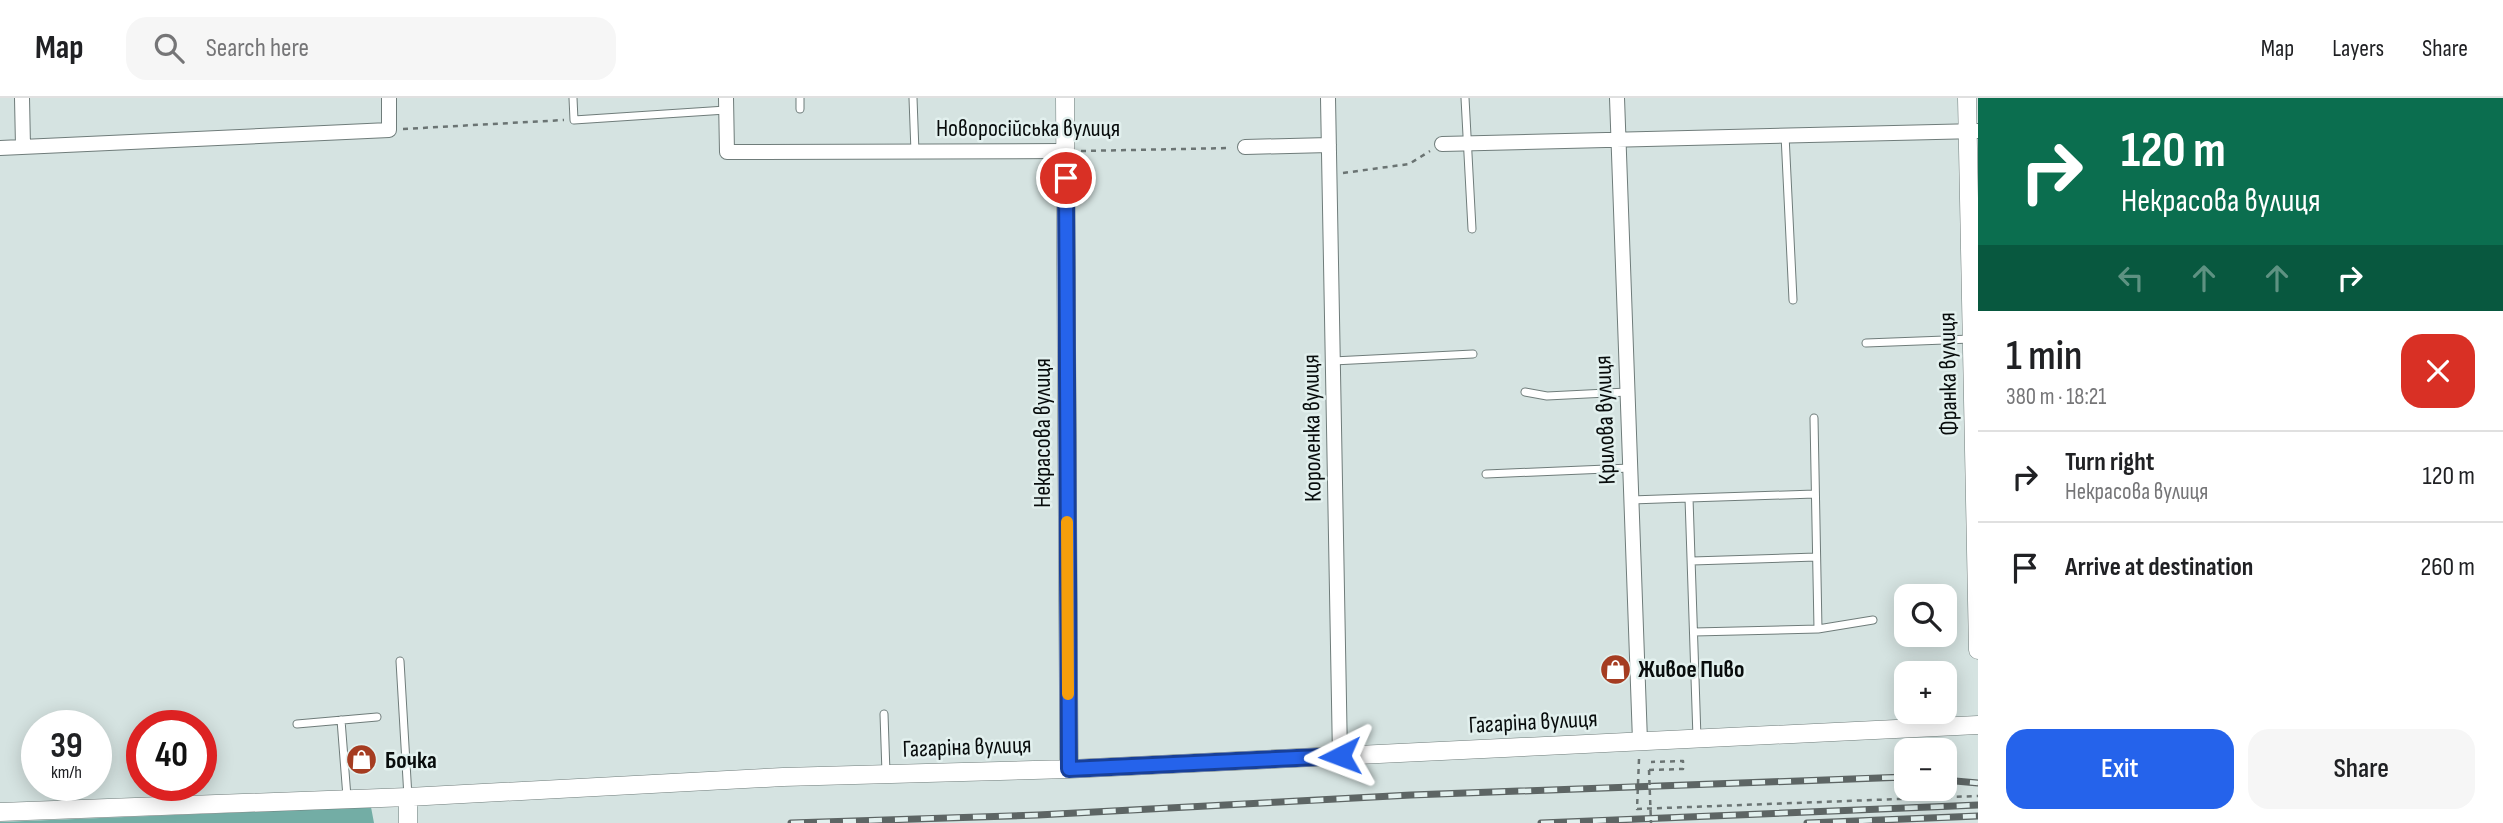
<!DOCTYPE html>
<meta charset="utf-8">
<style>
:root{--surface:#fff;--page:#f6f6f6;--text:#202124;--muted:#757577;--line:#e0e0e0;--accent:#2563eb}
body{margin:0;font-family:"Sofia Sans Condensed",sans-serif;background:var(--page);color:var(--text);height:100vh;display:flex;flex-direction:column;font-size:26px;white-space:nowrap}
*{box-sizing:border-box;margin:0}
p{font-size:23px;color:var(--muted)}
.icon{flex:none;width:38px;height:38px;fill:none;stroke:currentColor;stroke-width:2;stroke-linecap:round;stroke-linejoin:round}
.map{position:relative;flex:1;overflow:hidden}
.drawer{display:flex;flex-direction:column;background:var(--surface);width:525px}
.drawer>*{flex:none}
.banner{background:#0b6e4f;color:#fff;overflow:hidden}
.controls{position:absolute;left:1894px;top:486px;display:grid;gap:14px}
.controls a{display:grid;place-items:center;width:63px;height:63px;border-radius:14px;background:var(--surface);box-shadow:0 4px 18px #0003;font-size:35px}
.speed{position:absolute;left:21px;top:612px;display:flex;gap:14px;font-size:35px;font-weight:700;text-align:center}
.speed>*{display:grid;place-content:center;width:91px;height:91px;border-radius:50%;background:var(--surface);box-shadow:0 4px 18px #0003;line-height:1}
.speed small{font-size:18px;font-weight:400}
.speed .limit{border:10px solid #d22;background:#fff;color:#111}
.pin{position:absolute;display:grid;place-items:center;width:60px;height:60px;color:#fff;margin:-30px;border:4px solid #fff;border-radius:50%;box-shadow:0 2px 7px #0007}
.me{position:absolute;width:77px;margin:-38px;rotate:267deg;stroke-linejoin:round;filter:drop-shadow(0 0 5px #0008)}
.turn{display:flex;align-items:center;gap:24px;height:147px;padding:0 28px;font-size:32px}
.turn .icon{width:91px;height:91px;stroke-width:2.5}
.turn b{display:block;font-size:49px;line-height:60px}
.lanes{display:flex;align-items:center;height:66px;padding:0 28px;background:#0003;justify-content:center;gap:35px;direction:ltr}
.lanes .off{opacity:.35}
.round{display:grid;place-items:center;flex:none;width:74px;height:74px;border-radius:21px;background:var(--page)}
.overview{display:flex;align-items:center;justify-content:space-between;height:119px;padding:0 28px}
h1{font-size:42px;font-weight:600;line-height:52px}
.primary-button{display:flex;gap:14px;margin-top:auto;padding:14px 28px}
.primary-button a{flex:1;height:80px;border-radius:21px;background:var(--accent);color:#fff;font-size:28px;font-weight:600;line-height:80px;text-align:center}
.primary-button a+a{background:var(--page);color:var(--text)}
ul{padding:0;list-style:none}
li{display:flex;align-items:center;gap:21px;height:91px;padding:0 28px;border-top:2px solid var(--line)}
li div{flex:1}
li b{display:block;font-size:26px}
li em{font-style:normal}
header{display:flex;align-items:center;gap:42px;box-sizing:border-box;height:98px;padding:0 35px;background:var(--surface);border-bottom:2px solid var(--line)}
header strong{font-size:33px}
nav{display:flex;gap:38px;margin-inline-start:auto;font-size:24px}
.search{width:490px;height:63px;background:var(--page);display:flex;align-items:center;gap:18px;box-sizing:border-box;padding:0 24px;border-radius:21px;color:var(--muted);font-size:26px}
main{display:flex;flex:1;min-height:0}
.map>svg:first-child{display:block}
</style>
<header>
<strong>Map</strong>
<div class="search"><svg class="icon" aria-label="search" viewBox="0 0 24 24"><circle cx="10" cy="10" r="6"/><path d="M15 15l6 6"/></svg>Search here</div>
<nav><a>Map</a><a>Layers</a><a>Share</a></nav>
</header>
<main>
<div class="map">
<svg width="1978" height="725" viewBox="0 0 1978 725">
<rect width="100%" height="100%" fill="#d5e3e1"/>
<path fill="#73ada5" d="M 371,709 L 374,725 L 0,725 L 0,724 Z"/>
<g fill="none" stroke-linecap="round" stroke-linejoin="round">
<defs>
<path id="service" d="M 573,0 L 574,22 L 726,12
M 800,0 L 800,11
M 913,0 L 915,54
M 1465,0 L 1472,131
M 1785,37 L 1793,202
M 1866,245 L 1971,241
M 1333,263 L 1473,256
M 1525,294 L 1547,298 L 1627,294
M 1814,320 L 1818,531
M 1486,376 L 1630,370
M 1631,402 L 1689,400
M 1692,463 L 1816,459
M 1694,534 L 1818,531 L 1873,522
M 400,563 L 408,699
M 884,616 L 886,675
M 341,622 L 347,699
M 297,626 L 377,619
M 1697,640 L 1689,400 L 1815,396"/>
<path id="minor" d="M 22,0 L 23,48
M 726,0 L 727,54 L 1065,53
M 1328,0 L 1340,658
M 1617,0 L 1640,643
M 1442,46 L 1978,33
M 1245,49 L 1329,47
M 0,50 L 389,32 L 389,0"/>
<path id="tertiary" d="M 1065,0 L 1069,671
M 1967,0 L 1978,552
M 0,714 L 408,699 L 783,679 L 1069,671 L 1978,627
M 408,725 L 408,699"/>
</defs>
<use href="#service" stroke="#6f7c7a" stroke-width="9"/>
<use href="#minor" stroke="#6f7c7a" stroke-width="16"/>
<use href="#tertiary" stroke="#6f7c7a" stroke-width="19"/>
<path stroke="#6b7473" stroke-width="2.5" stroke-dasharray="5 5" stroke-linecap="butt" d="M 403,31 L 564,22
M 1081,53 L 1231,50
M 1343,75 L 1409,66 L 1430,53
M 1639,661 L 1637,711 L 1978,698
M 1649,672 L 1683,671 L 1683,663 L 1651,664"/>
<use href="#service" stroke="#fff" stroke-width="7"/>
<use href="#minor" stroke="#fff" stroke-width="14"/>
<use href="#tertiary" stroke="#fff" stroke-width="18"/>
<defs>
<path id="rail" d="M 1944,682 L 1978,685
M 791,725 L 1038,717 L 1411,697 L 1906,679
M 1541,725 L 1978,707
M 1807,725 L 1978,718"/>
</defs>
<use href="#rail" stroke="#5d6564" stroke-width="7"/>
<use href="#rail" stroke="#e2f0ee" stroke-width="4.5" stroke-dasharray="13" stroke-linecap="butt"/>
<path stroke="#6b7473" stroke-width="2.5" stroke-dasharray="5 5" stroke-linecap="butt" d="M 1649,672 L 1651,725"/>
</g>
<g fill="none" stroke-linecap="round" stroke-linejoin="round">
<defs>
<path id="route" d="M 1066,80 L 1069,671 L 1340,658"/>
</defs>
<use href="#route" stroke="#184099" stroke-width="18"/>
<use href="#route" stroke="#2563eb" stroke-width="12"/>
<path stroke="#f59e0b" stroke-width="12" d="M 1067,424 L 1068,596"/>
</g>
<defs>
<symbol id="shop-disc" viewBox="-11 -11 22 22"><circle r="9.5" fill="#a53c21" stroke="#e2f0ee"/><path d="M-5-2.5h2.3a2.7 3.5 0 0 1 5.4 0H5L5.5 6h-11ZM-1.5-2.5h3a1.5 2.3 0 0 0-3 0Z" fill="#fff"/></symbol>
</defs>
<g fill-rule="evenodd">
<use href="#shop-disc" x="1598" y="554" width="35" height="35"/>
<use href="#shop-disc" x="344" y="644" width="35" height="35"/>
</g>
<g text-anchor="middle" dominant-baseline="central" stroke-width="5" stroke-linejoin="round" paint-order="stroke">
<g font-size="24" fill="#080c0c" stroke="#e2f0ee">
<text x="1028" y="30">Новоросійська вулиця</text>
<text transform="translate(1948 276) rotate(-91)">Франка вулиця</text>
<text transform="translate(1605 322) rotate(-92)">Крилова вулиця</text>
<text transform="translate(1312 330) rotate(-91)">Короленка вулиця</text>
<text transform="translate(1042 335) rotate(-90)">Некрасова вулиця</text>
<text transform="translate(1533 624) rotate(-3)">Гагаріна вулиця</text>
<text transform="translate(967 649) rotate(-2)">Гагаріна вулиця</text>
</g>
<g font-size="24" font-weight="bold" fill="#080c0c" stroke="#e2f0ee" text-anchor="start">
<text x="1638" y="571">Живое Пиво</text>
<text x="385" y="662">Бочка</text>
</g>
</g>
</svg>
<div class="controls">
<a><svg class="icon" aria-label="search" viewBox="0 0 24 24"><circle cx="10" cy="10" r="6"/><path d="M15 15l6 6"/></svg></a>
<a>+</a>
<a>−</a>
</div>
<div class="speed"><div>39<small>km/h</small></div><div class="limit">40</div></div>
<div class="pin" style="left:1066px;top:80px;background:#d93025"><svg class="icon" aria-label="arrive" viewBox="0 0 24 24"><path d="M6 21V4h12l-3 4 3 4H6"/></svg></div>
<svg class="me" style="left:1340px;top:658px" viewBox="-20 -20 40 40"><path d="M0-17L14 15 0 8-14 15z" fill="#2563eb" stroke="#fff" stroke-width="4"/></svg>
</div>
<section class="drawer">
<div class="banner">
<div class="turn"><svg class="icon" aria-label="right" viewBox="0 0 24 24"><path d="M7 20v-9h11M14 6l5 5-5 5"/></svg><div><b>120 m</b>Некрасова вулиця</div></div>
<div class="lanes"><svg class="icon off" aria-label="left" viewBox="0 0 24 24"><path d="M17 20v-9H6M10 6l-5 5 5 5"/></svg><svg class="icon off" aria-label="ahead" viewBox="0 0 24 24"><path d="M12 20V5M6 11l6-6 6 6"/></svg><svg class="icon off" aria-label="ahead" viewBox="0 0 24 24"><path d="M12 20V5M6 11l6-6 6 6"/></svg><svg class="icon" aria-label="right" viewBox="0 0 24 24"><path d="M7 20v-9h11M14 6l5 5-5 5"/></svg></div>
</div>
<div class="overview"><div><h1>1 min</h1><p>380 m · 18:21</p></div><a class="round" style="background:#d93025;color:#fff"><svg class="icon" aria-label="close" viewBox="0 0 24 24"><path d="M6 6l12 12M18 6L6 18"/></svg></a></div>
<ul>
<li><svg class="icon" aria-label="right" viewBox="0 0 24 24"><path d="M7 20v-9h11M14 6l5 5-5 5"/></svg><div><b>Turn right</b><p>Некрасова вулиця</p></div><em>120 m</em></li>
<li><svg class="icon" aria-label="arrive" viewBox="0 0 24 24"><path d="M6 21V4h12l-3 4 3 4H6"/></svg><div><b>Arrive at destination</b></div><em>260 m</em></li>
</ul>
<div class="primary-button"><a>Exit</a><a>Share</a></div>
</section>
</main>
